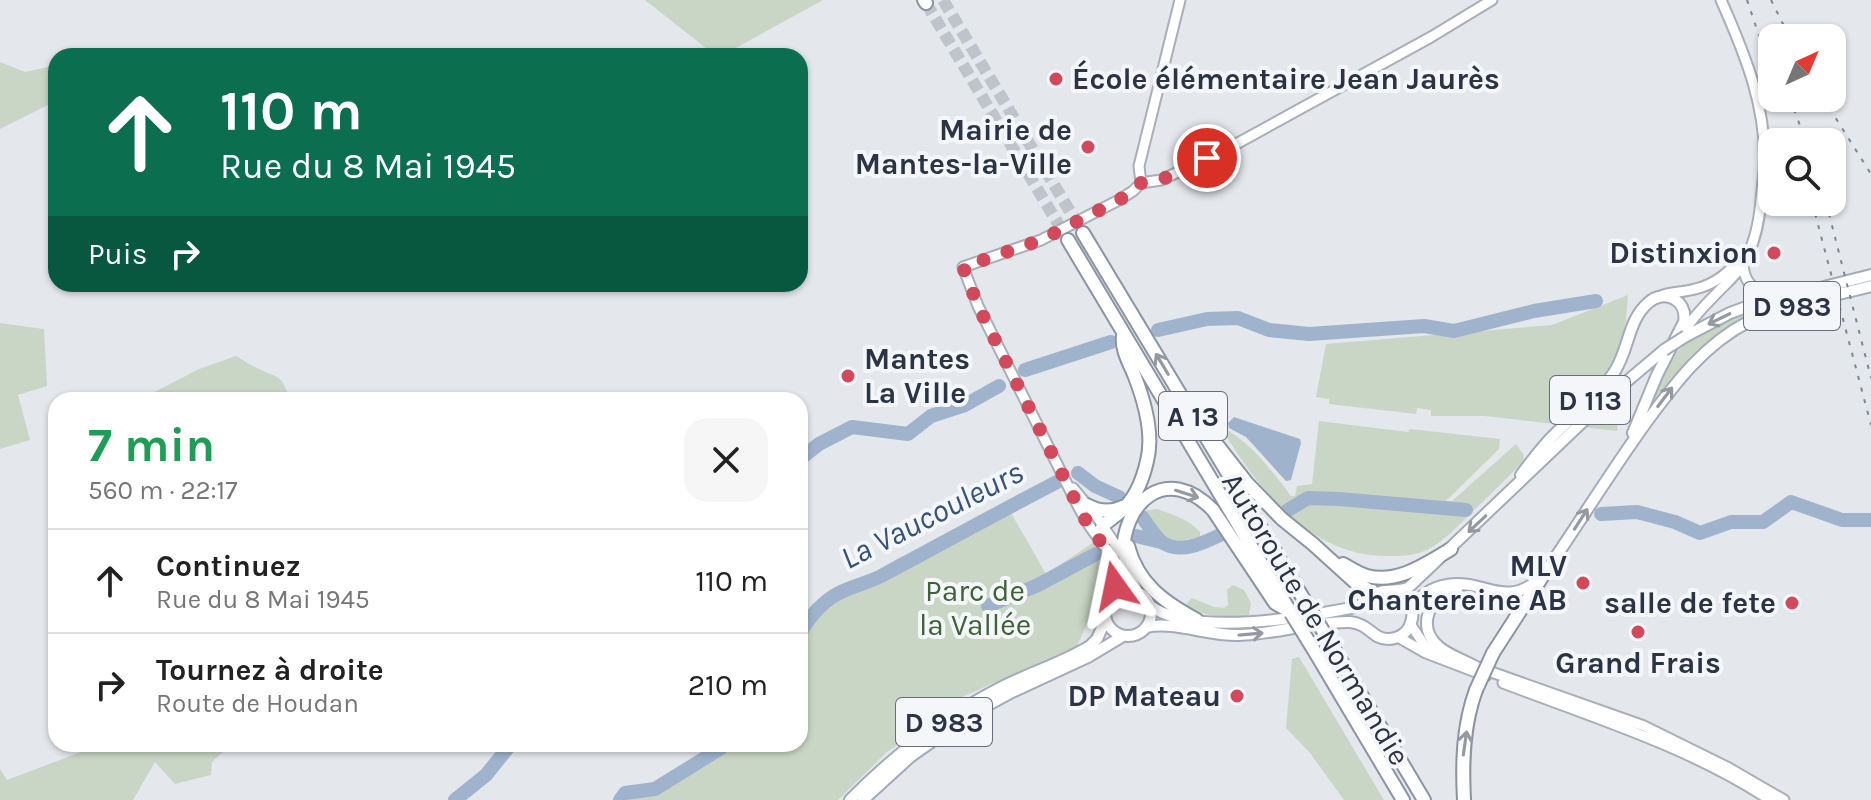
<!DOCTYPE html>
<html lang="fr">
<meta charset="utf-8">
<style>
:root{--surface:#fff;--page:#f6f6f6;--text:#222;--muted:#767676;--line:#e0e0e0}
body{margin:0;font-family:Karla,sans-serif;background:var(--page);color:var(--text);height:100vh;display:flex;flex-direction:column;font-size:30px;white-space:nowrap}
*{box-sizing:border-box;margin:0}
p{font-size:26px;color:var(--muted)}
.icon{flex:none;width:44px;height:44px;fill:none;stroke:currentColor;stroke-width:2;stroke-linecap:round;stroke-linejoin:round}
.map{position:relative;flex:1;overflow:hidden}
.sheet{position:absolute;left:48px;top:392px;width:760px;height:360px;display:flex;flex-direction:column;background:var(--surface);border-radius:24px;box-shadow:0 2px 6px #0004}
.sheet>*{flex:none}
.guide{position:absolute;left:48px;top:48px;width:760px;height:244px;border-radius:24px;box-shadow:0 2px 6px #0004;background:#0b6e4f;color:#fff;overflow:hidden}
.needle{width:52px;rotate:44deg}
.controls{position:absolute;left:1758px;top:24px;display:grid;gap:16px}
.controls a{display:grid;place-items:center;width:88px;height:88px;border-radius:16px;background:var(--surface);box-shadow:0 2px 6px #0004;font-size:40px}
.pin{position:absolute;display:grid;place-items:center;width:68px;height:68px;color:#fff;margin:-34px;border:4px solid #fff;border-radius:50%;box-shadow:0 2px 8px #0007}
.me{position:absolute;width:88px;margin:-44px;rotate:348deg;stroke-linejoin:round;filter:drop-shadow(0 0 6px #0008)}
.turn{display:flex;align-items:center;gap:28px;height:168px;padding:0 40px;font-size:36px}
.turn .icon{width:104px;height:104px;stroke-width:2.5}
.turn b{display:block;font-size:56px;line-height:68px}
.then{display:flex;align-items:center;height:76px;padding:0 40px;background:#0003;gap:16px;font-size:30px}
.round{display:grid;place-items:center;flex:none;width:84px;height:84px;border-radius:24px;background:var(--page)}
.overview{display:flex;align-items:center;justify-content:space-between;height:136px;padding:0 40px}
h1{font-size:48px;font-weight:700;line-height:60px;color:#1e9e55}
ul{padding:0;list-style:none}
li{display:flex;align-items:center;gap:24px;height:104px;padding:0 40px;border-top:2px solid var(--line)}
li div{flex:1}
li b{display:block;font-size:30px}
li em{font-style:normal}
.map>svg:first-child{display:block}
</style>
<div class="map">
<svg width="1871" height="800" viewBox="0 0 1871 800">
<rect width="100%" height="100%" fill="#e4e7ec"/>
<path fill="#c9d6c5" d="M 645,0 L 823,0 L 721,56 L 716,56 Z
M 0,62 L 25,72 L 56,65 L 56,101 L 0,129 Z
M 1628,295 L 1617,431 L 1485,416 L 1431,416 L 1431,410 L 1417,408 L 1416,414 L 1329,404 L 1329,399 L 1316,397 L 1326,344 L 1552,325 Z
M 1769,304 L 1769,306 C 1718,328 1691,357 1657,400 L 1655,399 C 1661,381 1669,357 1684,345 C 1703,328 1744,312 1769,304 Z
M 0,323 L 44,329 L 47,386 L 18,395 L 30,440 L 0,449 Z
M 236,356 C 244,361 252,366 261,370 C 280,378 283,377 289,398 L 288,400 L 139,400 L 199,369 Z
M 1319,421 L 1408,432 L 1410,429 L 1500,439 L 1499,449 L 1446,501 L 1452,501 L 1516,444 L 1523,454 L 1524,461 C 1506,479 1489,496 1471,513 C 1458,526 1445,540 1429,549 C 1416,556 1401,556 1387,556 C 1310,556 1260,491 1223,431 L 1227,430 C 1254,446 1272,471 1291,496 L 1295,496 L 1297,486 L 1312,484 Z
M 1006,504 L 1046,574 L 1094,542 L 1102,559 L 1107,579 L 1077,646 L 926,713 L 929,724 L 887,752 L 838,800 L 628,800 L 632,796 L 660,791 L 708,757 L 717,744 L 800,744 L 800,633 L 823,603 Z
M 1157,509 C 1172,514 1190,520 1200,532 L 1200,537 C 1165,544 1164,543 1143,514 L 1143,511 Z
M 1233,585 L 1244,590 L 1251,603 L 1249,615 C 1228,624 1203,613 1183,607 L 1192,598 L 1214,607 L 1224,608 L 1228,605 L 1227,590 Z
M 1299,657 L 1384,800 L 1344,800 L 1310,753 L 1286,728 L 1292,659 Z
M 102,744 L 231,744 L 212,762 L 211,775 L 175,784 L 155,762 L 133,800 L 0,800 L 0,769 L 7,780 Z"/>
<path fill="#9fb4cc" d="M 1234,417 L 1300,439 L 1301,443 L 1291,480 L 1286,481 L 1246,437 L 1229,428 L 1228,423 Z"/>
<g fill="none" stroke-linecap="round" stroke-linejoin="round">
<path stroke="#9fb4cc" stroke-width="14" d="M 1158,330 L 1207,319 L 1238,318 L 1269,330 L 1309,334 L 1424,326 L 1454,331 L 1534,311 L 1596,301
M 1025,370 L 1111,342
M 800,459 L 819,444 L 852,427 L 908,434 L 931,416 L 965,405 L 999,386
M 1078,473 L 1095,486 L 1119,497
M 1288,510 L 1308,498 L 1339,499 L 1466,510
M 1601,514 L 1637,512 L 1675,522 L 1700,533 L 1731,522 L 1763,522 L 1791,502 L 1842,520 L 1871,520
M 1142,517 C 1148,525 1155,537 1163,543 C 1182,554 1203,543 1220,535
M 1136,536 L 1161,542
M 988,606 L 1038,585 L 1096,554
M 800,634 C 806,621 820,605 832,597 C 848,586 867,584 883,575 C 941,544 999,512 1057,482
M 455,800 L 486,775 L 511,744
M 620,800 L 625,793 L 655,789 L 721,748 L 723,744"/>
<path stroke="#bfc3cb" stroke-width="12" stroke-dasharray="12 6" stroke-linecap="butt" d="M 943,0 L 1083,233
M 926,3 L 1066,237"/>
<defs>
<path id="secondary" d="M 1141,183 L 1139,166 L 1180,0
M 1743,265 C 1746,299 1774,292 1799,290
M 1663,295 C 1674,292 1684,292 1695,289 C 1714,285 1732,271 1742,255
M 1679,338 C 1689,323 1701,309 1714,296 C 1724,285 1735,277 1743,264 C 1755,244 1759,223 1761,200 C 1762,190 1763,180 1764,170 C 1768,110 1745,54 1721,0
M 1073,488 L 1097,517 L 1117,547 L 1138,592
M 1112,597 C 1123,560 1110,556 1091,528 C 1085,520 1080,510 1075,500 L 978,306 L 963,267 L 1041,240 L 1119,200 L 1133,191 L 1141,183 L 1161,180 L 1227,149 L 1431,37 L 1492,0
M 1411,625 L 1425,646 L 1447,656
M 1398,637 L 1426,653 L 1486,676
M 1480,668 L 1644,726 L 1727,767 L 1784,800
M 1503,683 C 1592,717 1690,747 1770,800"/>
<path id="primary" d="M 1686,336 L 1730,313 L 1749,306 L 1871,275
M 1521,475 C 1531,462 1541,448 1552,437 C 1573,416 1596,398 1613,374 C 1629,352 1627,321 1648,303 C 1664,288 1688,300 1684,322 L 1657,375 L 1633,433
M 1457,589 C 1430,595 1415,626 1439,647 C 1450,656 1466,661 1478,668
M1105 613a23 23 0 1 1 46 0a23 23 0 1 1-46 0Z
M 1149,605 C 1192,638 1305,617 1356,607 C 1367,604 1370,596 1380,592 C 1390,589 1398,592 1408,588 L 1613,393 L 1664,350
M 1146,627 C 1175,621 1208,636 1239,635 C 1276,634 1313,621 1350,622 C 1370,624 1372,639 1388,639 C 1399,639 1409,632 1411,622 C 1413,618 1412,613 1413,609 C 1417,596 1434,587 1447,585 C 1485,578 1504,611 1542,577 C 1578,525 1611,471 1648,420 C 1676,382 1705,344 1748,322 C 1785,303 1830,297 1871,286
M 850,800 C 894,755 944,717 1000,688 C 1029,673 1062,663 1090,646 L 1097,639 L 1106,619
M 863,800 L 910,757 L 971,714 L 1010,693 L 1088,657 L 1123,636"/>
<path id="motorway" d="M 924,0 L 926,3
M 1083,233 L 1303,598
M 1068,240 L 1291,613
M 1218,446 L 1247,483 L 1282,519 L 1313,544 L 1356,583 L 1376,594
M 1087,505 C 1098,511 1110,513 1122,507
M 1103,543 C 1100,537 1099,532 1103,526 C 1108,520 1117,516 1122,510 C 1135,498 1143,479 1147,461 C 1154,434 1145,403 1135,377 C 1130,364 1121,350 1123,336
M 1128,546 C 1138,584 1164,602 1197,620
M 1123,559 C 1121,501 1167,463 1213,510 L 1275,603 L 1289,611
M 1343,564 C 1350,568 1359,574 1367,576 C 1398,584 1425,564 1451,549
M 1331,644 L 1424,800
M 1312,647 L 1403,800
M 1493,653 L 1542,577
M 1464,800 C 1462,763 1463,725 1476,690"/>
</defs>
<use href="#secondary" stroke="#a9aeb7" stroke-width="13"/>
<use href="#primary" stroke="#a3abb8" stroke-width="14"/>
<use href="#motorway" stroke="#8b94a3" stroke-width="16"/>
<use href="#secondary" stroke="#fff" stroke-width="9"/>
<use href="#primary" stroke="#fff" stroke-width="10"/>
<use href="#motorway" stroke="#fff" stroke-width="12"/>
<path stroke="#7d8696" stroke-width="2" stroke-dasharray="4 8" stroke-linecap="butt" d="M 1747,0 L 1772,74
M 1771,0 L 1790,38
M 1790,98 L 1806,142
M 1823,98 L 1871,174
M 1812,202 L 1871,425
M 1826,202 L 1871,378"/>
<defs>
<path id="primary-bridge" d="M 1664,350 L 1686,336"/>
<path id="motorway-bridge" d="M 1303,598 L 1331,644
M 1291,613 L 1312,647
M 1476,690 L 1493,653"/>
</defs>
<use href="#primary-bridge" stroke="#a3abb8" stroke-width="14" stroke-linecap="butt"/>
<use href="#motorway-bridge" stroke="#8b94a3" stroke-width="16" stroke-linecap="butt"/>
<use href="#primary-bridge" stroke="#fff" stroke-width="10"/>
<use href="#motorway-bridge" stroke="#fff" stroke-width="12"/>
</g>
<defs><path id="oneway-shaft" d="M-6 0H5M1.5-3L5.5 0L1.5 3" fill="none" stroke-width="1.6" stroke-linecap="round" stroke-linejoin="round" transform="scale(2)"/></defs>
<g stroke="#959aa2">
<use href="#oneway-shaft" transform="translate(1719 319) rotate(154)"/>
<use href="#oneway-shaft" transform="translate(1162 364) rotate(-121)"/>
<use href="#oneway-shaft" transform="translate(1665 397) rotate(-53)"/>
<use href="#oneway-shaft" transform="translate(1187 494) rotate(18)"/>
<use href="#oneway-shaft" transform="translate(1581 519) rotate(-57)"/>
<use href="#oneway-shaft" transform="translate(1477 524) rotate(137)"/>
<use href="#oneway-shaft" transform="translate(1251 634) rotate(-5)"/>
<use href="#oneway-shaft" transform="translate(1465 743) rotate(-82)"/>
</g>
<g fill="none" stroke-linecap="round" stroke-linejoin="round">
<path stroke="#d1495b" stroke-width="14" stroke-dasharray="0 25.2" d="M 1115,586 C 1121,561 1104,548 1091,529 C 1085,520 1080,510 1075,500 L 978,306 L 963,267 L 1041,240 L 1119,200 L 1133,191 L 1141,183 L 1161,180 L 1207,158"/>
</g>
<g fill="#d1495b" stroke="#f4f6f9" stroke-width="3">
<circle cx="1056" cy="79" r="8"/>
<circle cx="1088" cy="147" r="8"/>
<circle cx="1774" cy="253" r="8"/>
<circle cx="848" cy="376" r="8"/>
<circle cx="1583" cy="583" r="8"/>
<circle cx="1792" cy="603" r="8"/>
<circle cx="1638" cy="632" r="8"/>
<circle cx="1237" cy="696" r="8"/>
</g>
<g text-anchor="middle" dominant-baseline="central" stroke-width="8" stroke-linejoin="round" paint-order="stroke">
<g fill="#f4f6f9" stroke="#676e7b" stroke-width="2">
<rect x="1744" y="282" width="96" height="48" rx="6"/>
<rect x="1550" y="376" width="80" height="48" rx="6"/>
<rect x="1159" y="392" width="68" height="48" rx="6"/>
<rect x="896" y="698" width="96" height="48" rx="6"/>
</g>
<g font-size="28" font-weight="bold" fill="#2b3445">
<text x="1792" y="306">D 983</text>
<text x="1590" y="400">D 113</text>
<text x="1193" y="416">A 13</text>
<text x="944" y="722">D 983</text>
</g>
<g font-size="30" font-weight="bold" fill="#2b3445" stroke="#f4f6f9" text-anchor="end">
<text x="1072" y="79" text-anchor="start">École élémentaire Jean Jaurès</text>
<text x="1072" y="130">Mairie de<tspan x="1072" dy="34">Mantes-la-Ville</tspan></text>
<text x="1758" y="253">Distinxion</text>
<text x="864" y="359" text-anchor="start">Mantes<tspan x="864" dy="34">La Ville</tspan></text>
<text x="1567" y="566">MLV<tspan x="1567" dy="34">Chantereine AB</tspan></text>
<text x="1776" y="603">salle de fete</text>
<text x="1638" y="663" text-anchor="middle">Grand Frais</text>
<text x="1221" y="696">DP Mateau</text>
</g>
<g font-size="30" fill="#3f6138" stroke="#f4f6f9">
<text x="975" y="591">Parc de<tspan x="975" dy="34">la Vallée</tspan></text>
</g>
<g font-size="30" fill="#2b3445" stroke="#f4f6f9">
<text transform="translate(1316 619) rotate(59)">Autoroute de Normandie</text>
</g>
<g font-size="32" font-style="italic" fill="#34527a" stroke="#f4f6f9">
<text transform="translate(932 515) rotate(-27)">La Vaucouleurs</text>
</g>
</g>
</svg>
<div class="controls">
<a><svg class="needle" viewBox="-14 -14 28 28"><path d="M0-13l5 13h-10z" fill="#e53935"/><path d="M0 13l5-13h-10z" fill="#767676"/></svg></a>
<a><svg class="icon" aria-label="search" viewBox="0 0 24 24"><circle cx="10" cy="10" r="6"/><path d="M15 15l6 6"/></svg></a>
</div>
<div class="pin" style="left:1207px;top:158px;background:#d93025"><svg class="icon" aria-label="arrive" viewBox="0 0 24 24"><path d="M6 21V4h12l-3 4 3 4H6"/></svg></div>
<svg class="me" style="left:1115px;top:586px" viewBox="-20 -20 40 40"><path d="M0-17L14 15 0 8-14 15z" fill="#d1495b" stroke="#fff" stroke-width="4"/></svg>
<div class="guide">
<div class="turn"><svg class="icon" aria-label="ahead" viewBox="0 0 24 24"><path d="M12 20V5M6 11l6-6 6 6"/></svg><div><b>110 m</b>Rue du 8 Mai 1945</div></div>
<div class="then">Puis<svg class="icon" aria-label="right" viewBox="0 0 24 24"><path d="M7 20v-9h11M14 6l5 5-5 5"/></svg></div>
</div>
<section class="sheet">
<div class="overview"><div><h1>7 min</h1><p>560 m · 22:17</p></div><a class="round"><svg class="icon" aria-label="close" viewBox="0 0 24 24"><path d="M6 6l12 12M18 6L6 18"/></svg></a></div>
<ul>
<li><svg class="icon" aria-label="ahead" viewBox="0 0 24 24"><path d="M12 20V5M6 11l6-6 6 6"/></svg><div><b>Continuez</b><p>Rue du 8 Mai 1945</p></div><em>110 m</em></li>
<li><svg class="icon" aria-label="right" viewBox="0 0 24 24"><path d="M7 20v-9h11M14 6l5 5-5 5"/></svg><div><b>Tournez à droite</b><p>Route de Houdan</p></div><em>210 m</em></li>
</ul>
</section>
</div>
